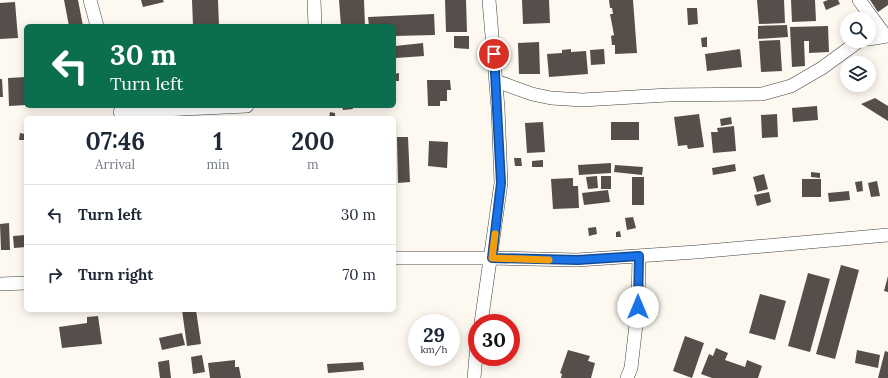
<!DOCTYPE html>
<style>
:root{--surface:#fff;--page:#f2f2f3;--text:#1f2937;--muted:#747a83;--line:#e0e1e3}
body{margin:0;font-family:Lora,serif;background:var(--page);color:var(--text);height:100vh;display:flex;flex-direction:column;font-size:15px;white-space:nowrap}
*{box-sizing:border-box;margin:0}
p{font-size:13px;color:var(--muted)}
.icon{flex:none;width:22px;height:22px;fill:none;stroke:currentColor;stroke-width:2;stroke-linecap:round;stroke-linejoin:round}
.map{position:relative;flex:1;overflow:hidden}
.details{position:absolute;left:24px;top:116px;width:372px;height:196px;display:flex;flex-direction:column;background:var(--surface);border-radius:6px;box-shadow:0 2px 10px #0003}
.details>*{flex:none}
.guide{position:absolute;left:24px;top:24px;width:372px;height:84px;border-radius:6px;box-shadow:0 2px 10px #0003;background:#0b6e4f;color:#fff;overflow:hidden}
.buttons{position:absolute;left:840px;top:12px;display:grid;gap:8px}
.buttons a{display:grid;place-items:center;width:36px;height:36px;border-radius:50%;background:var(--surface);box-shadow:0 2px 10px #0003;font-size:20px}
.speed{position:absolute;left:408px;top:314px;display:flex;gap:8px;font-size:20px;font-weight:700;text-align:center}
.speed>*{display:grid;place-content:center;width:52px;height:52px;border-radius:50%;background:var(--surface);box-shadow:0 2px 10px #0003;line-height:1}
.speed small{font-size:10px;font-weight:400}
.speed .limit{border:6px solid #d22;background:#fff;color:#111}
.pin{position:absolute;display:grid;place-items:center;width:34px;height:34px;color:#fff;margin:-17px;border:2px solid #fff;border-radius:50%;box-shadow:0 1px 4px #0007}
.me{position:absolute;width:44px;margin:-22px;rotate:0deg;stroke-linejoin:round;filter:drop-shadow(0 0 3px #0008)}
.turn{display:flex;align-items:center;gap:14px;height:84px;padding:0 20px;font-size:18px}
.turn .icon{width:52px;height:52px;stroke-width:2.5}
.turn b{display:block;font-size:28px;line-height:34px}
.eta{display:flex;justify-content:space-evenly;align-items:center;height:68px;text-align:center}
.eta b{font-size:24px;font-weight:700;line-height:28px}
ul{padding:0;list-style:none}
li{display:flex;align-items:center;gap:12px;height:60px;padding:0 20px;border-top:1px solid var(--line)}
li div{flex:1}
li b{display:block;font-size:15px}
li em{font-style:normal}
.map>svg:first-child{display:block}
</style>
<div class="map">
<svg width="888" height="378" viewBox="0 0 888 378">
<rect width="100%" height="100%" fill="#fdf9f0"/>
<path fill="#554e4b" d="M 64,0 L 78,0 L 83,26 L 69,26 Z
M 141,0 L 163,0 L 164,2 L 143,7 Z
M 192,0 L 218,0 L 219,26 L 193,26 Z
M 339,0 L 364,0 L 365,26 L 341,26 Z
M 445,0 L 466,0 L 467,32 L 446,32 Z
M 522,0 L 549,0 L 550,23 L 523,24 Z
M 609,0 L 633,0 L 637,53 L 615,54 L 615,45 L 612,45 L 611,36 L 614,35 L 610,14 L 613,14 L 612,8 L 610,8 Z
M 757,0 L 784,0 L 785,23 L 759,24 Z
M 791,0 L 815,0 L 816,21 L 792,22 Z
M 828,0 L 838,0 L 840,4 L 826,10 L 823,2 Z
M 870,0 L 888,0 L 888,5 L 878,12 Z
M 15,2 L 18,38 L 0,39 L 0,3 Z
M 687,8 L 697,8 L 698,24 L 688,25 Z
M 434,14 L 435,35 L 394,36 L 394,26 L 369,26 L 368,17 Z
M 787,25 L 788,37 L 758,39 L 758,26 Z
M 828,26 L 829,52 L 809,53 L 809,41 L 804,41 L 805,66 L 792,67 L 790,27 Z
M 454,36 L 469,36 L 469,49 L 454,48 Z
M 707,37 L 707,47 L 702,47 L 701,38 Z
M 780,40 L 782,71 L 761,72 L 759,41 Z
M 539,42 L 540,74 L 519,74 L 518,43 Z
M 423,43 L 424,56 L 396,58 L 395,46 Z
M 571,49 L 571,52 L 586,51 L 588,74 L 549,77 L 547,54 L 562,53 L 562,50 Z
M 604,49 L 605,64 L 591,65 L 590,50 Z
M 740,49 L 742,67 L 707,71 L 705,54 Z
M 399,73 L 399,81 L 394,81 L 394,74 Z
M 26,77 L 26,105 L 9,106 L 8,78 Z
M 0,79 L 2,79 L 3,97 L 0,97 Z
M 427,80 L 450,80 L 451,90 L 447,90 L 447,101 L 440,101 L 440,106 L 428,106 Z
M 875,98 L 888,106 L 888,121 L 861,104 Z
M 342,106 L 352,106 L 353,109 L 343,110 Z
M 817,106 L 818,120 L 793,122 L 792,108 Z
M 330,112 L 335,113 L 335,118 L 329,118 Z
M 699,114 L 704,147 L 688,149 L 687,145 L 678,146 L 674,117 Z
M 777,114 L 778,137 L 762,138 L 761,115 Z
M 731,117 L 732,124 L 721,126 L 720,119 Z
M 543,122 L 545,152 L 527,153 L 525,123 Z
M 611,122 L 639,122 L 639,140 L 611,140 Z
M 734,126 L 736,151 L 713,153 L 711,132 L 718,132 L 717,128 Z
M 20,133 L 25,134 L 24,140 L 19,140 Z
M 397,137 L 408,137 L 410,182 L 398,183 Z
M 429,141 L 448,142 L 447,168 L 428,166 Z
M 514,158 L 521,158 L 522,166 L 515,166 Z
M 543,160 L 543,167 L 532,167 L 532,161 Z
M 611,163 L 611,173 L 579,175 L 578,165 Z
M 735,164 L 736,171 L 713,175 L 712,168 Z
M 615,165 L 643,167 L 642,175 L 614,172 Z
M 811,172 L 820,173 L 820,178 L 811,177 Z
M 764,174 L 768,189 L 757,192 L 753,177 Z
M 597,176 L 598,188 L 588,189 L 586,177 Z
M 601,176 L 611,176 L 611,189 L 601,189 Z
M 632,177 L 644,177 L 644,205 L 632,205 Z
M 573,178 L 573,186 L 578,186 L 579,208 L 553,209 L 551,179 Z
M 802,179 L 821,179 L 821,197 L 802,197 Z
M 862,181 L 863,191 L 857,192 L 855,182 Z
M 877,181 L 880,196 L 871,197 L 868,183 Z
M 608,190 L 610,202 L 584,205 L 582,193 Z
M 849,191 L 850,200 L 829,202 L 828,193 Z
M 769,192 L 771,202 L 757,206 L 754,195 Z
M 633,217 L 636,228 L 627,230 L 625,218 Z
M 9,223 L 10,250 L 1,250 L 0,224 Z
M 596,227 L 597,234 L 589,236 L 588,228 Z
M 620,231 L 621,237 L 616,237 L 616,232 Z
M 26,235 L 26,247 L 14,248 L 13,236 Z
M 841,265 L 859,270 L 835,359 L 816,354 Z
M 808,273 L 830,279 L 810,352 L 788,346 Z
M 888,276 L 888,292 L 884,291 Z
M 760,294 L 786,301 L 775,340 L 749,333 Z
M 182,310 L 196,310 L 201,344 L 187,346 Z
M 98,316 L 102,344 L 62,348 L 59,327 L 87,323 L 87,317 Z
M 182,333 L 185,345 L 162,350 L 159,338 Z
M 685,336 L 704,343 L 692,378 L 673,371 Z
M 716,348 L 728,353 L 725,360 L 745,367 L 747,360 L 762,366 L 758,378 L 712,378 L 701,374 L 709,354 L 713,356 Z
M 568,350 L 590,356 L 588,361 L 595,363 L 591,378 L 561,378 L 562,374 L 560,373 Z
M 857,350 L 880,355 L 878,368 L 855,363 Z
M 885,351 L 888,352 L 888,378 L 878,378 Z
M 202,355 L 205,372 L 193,374 L 191,357 Z
M 169,360 L 171,378 L 160,378 L 158,362 Z
M 235,360 L 235,367 L 239,367 L 241,378 L 210,378 L 208,363 Z
M 363,362 L 364,370 L 328,373 L 327,364 Z"/>
<g fill="none" stroke-linecap="round" stroke-linejoin="round">
<defs>
<path id="street" d="M 90,0 L 97,26
M 314,0 L 315,26
M 859,0 L 885,35
M 869,39 L 888,36
M 496,81 L 532,94 L 551,98 L 582,100 L 668,95 L 762,94 L 791,86 L 822,68 L 859,41
M 120,112 L 247,106
M 394,258 L 492,258 L 577,260 L 696,252 L 888,235
M 0,284 L 26,283
M 481,323 L 501,183 L 498,108 L 489,0
M 474,378 L 477,345
M 627,378 L 631,368 L 638,307 L 639,256"/>
</defs>
<use href="#street" stroke="#404040" stroke-width="14"/>
<use href="#street" stroke="#fff" stroke-width="13"/>
</g>
<g fill="none" stroke-linecap="round" stroke-linejoin="round">
<defs>
<path id="route" d="M 494,54 L 501,183 L 492,258 L 578,260 L 639,256 L 638,307"/>
</defs>
<use href="#route" stroke="#114b97" stroke-width="10"/>
<use href="#route" stroke="#1a73e8" stroke-width="7"/>
<path stroke="#f59e0b" stroke-width="7" d="M 495,234 L 492,258 L 549,260"/>
</g>
</svg>
<div class="buttons">
<a><svg class="icon" aria-label="search" viewBox="0 0 24 24"><circle cx="10" cy="10" r="6"/><path d="M15 15l6 6"/></svg></a>
<a><svg class="icon" aria-label="layers" viewBox="0 0 24 24"><path d="M12 4l9 5-9 5-9-5zM3 14l9 5 9-5"/></svg></a>
</div>
<div class="speed"><div>29<small>km/h</small></div><div class="limit">30</div></div>
<div class="pin" style="left:494px;top:54px;background:#d93025"><svg class="icon" aria-label="arrive" viewBox="0 0 24 24"><path d="M6 21V4h12l-3 4 3 4H6"/></svg></div>
<svg class="me" style="left:638px;top:307px" viewBox="-20 -20 40 40"><circle r="19" fill="#fff"/><path d="M0-13L10 11 0 6-10 11z" fill="#1a73e8"/></svg>
<div class="guide">
<div class="turn"><svg class="icon" aria-label="left" viewBox="0 0 24 24"><path d="M17 20v-9H6M10 6l-5 5 5 5"/></svg><div><b>30 m</b>Turn left</div></div>
</div>
<section class="details">
<div class="eta">
<div><b>07:46</b><p>Arrival</p></div>
<div><b>1</b><p>min</p></div>
<div><b>200</b><p>m</p></div>
</div>
<ul>
<li><svg class="icon" aria-label="left" viewBox="0 0 24 24"><path d="M17 20v-9H6M10 6l-5 5 5 5"/></svg><div><b>Turn left</b></div><em>30 m</em></li>
<li><svg class="icon" aria-label="right" viewBox="0 0 24 24"><path d="M7 20v-9h11M14 6l5 5-5 5"/></svg><div><b>Turn right</b></div><em>70 m</em></li>
</ul>
</section>
</div>
